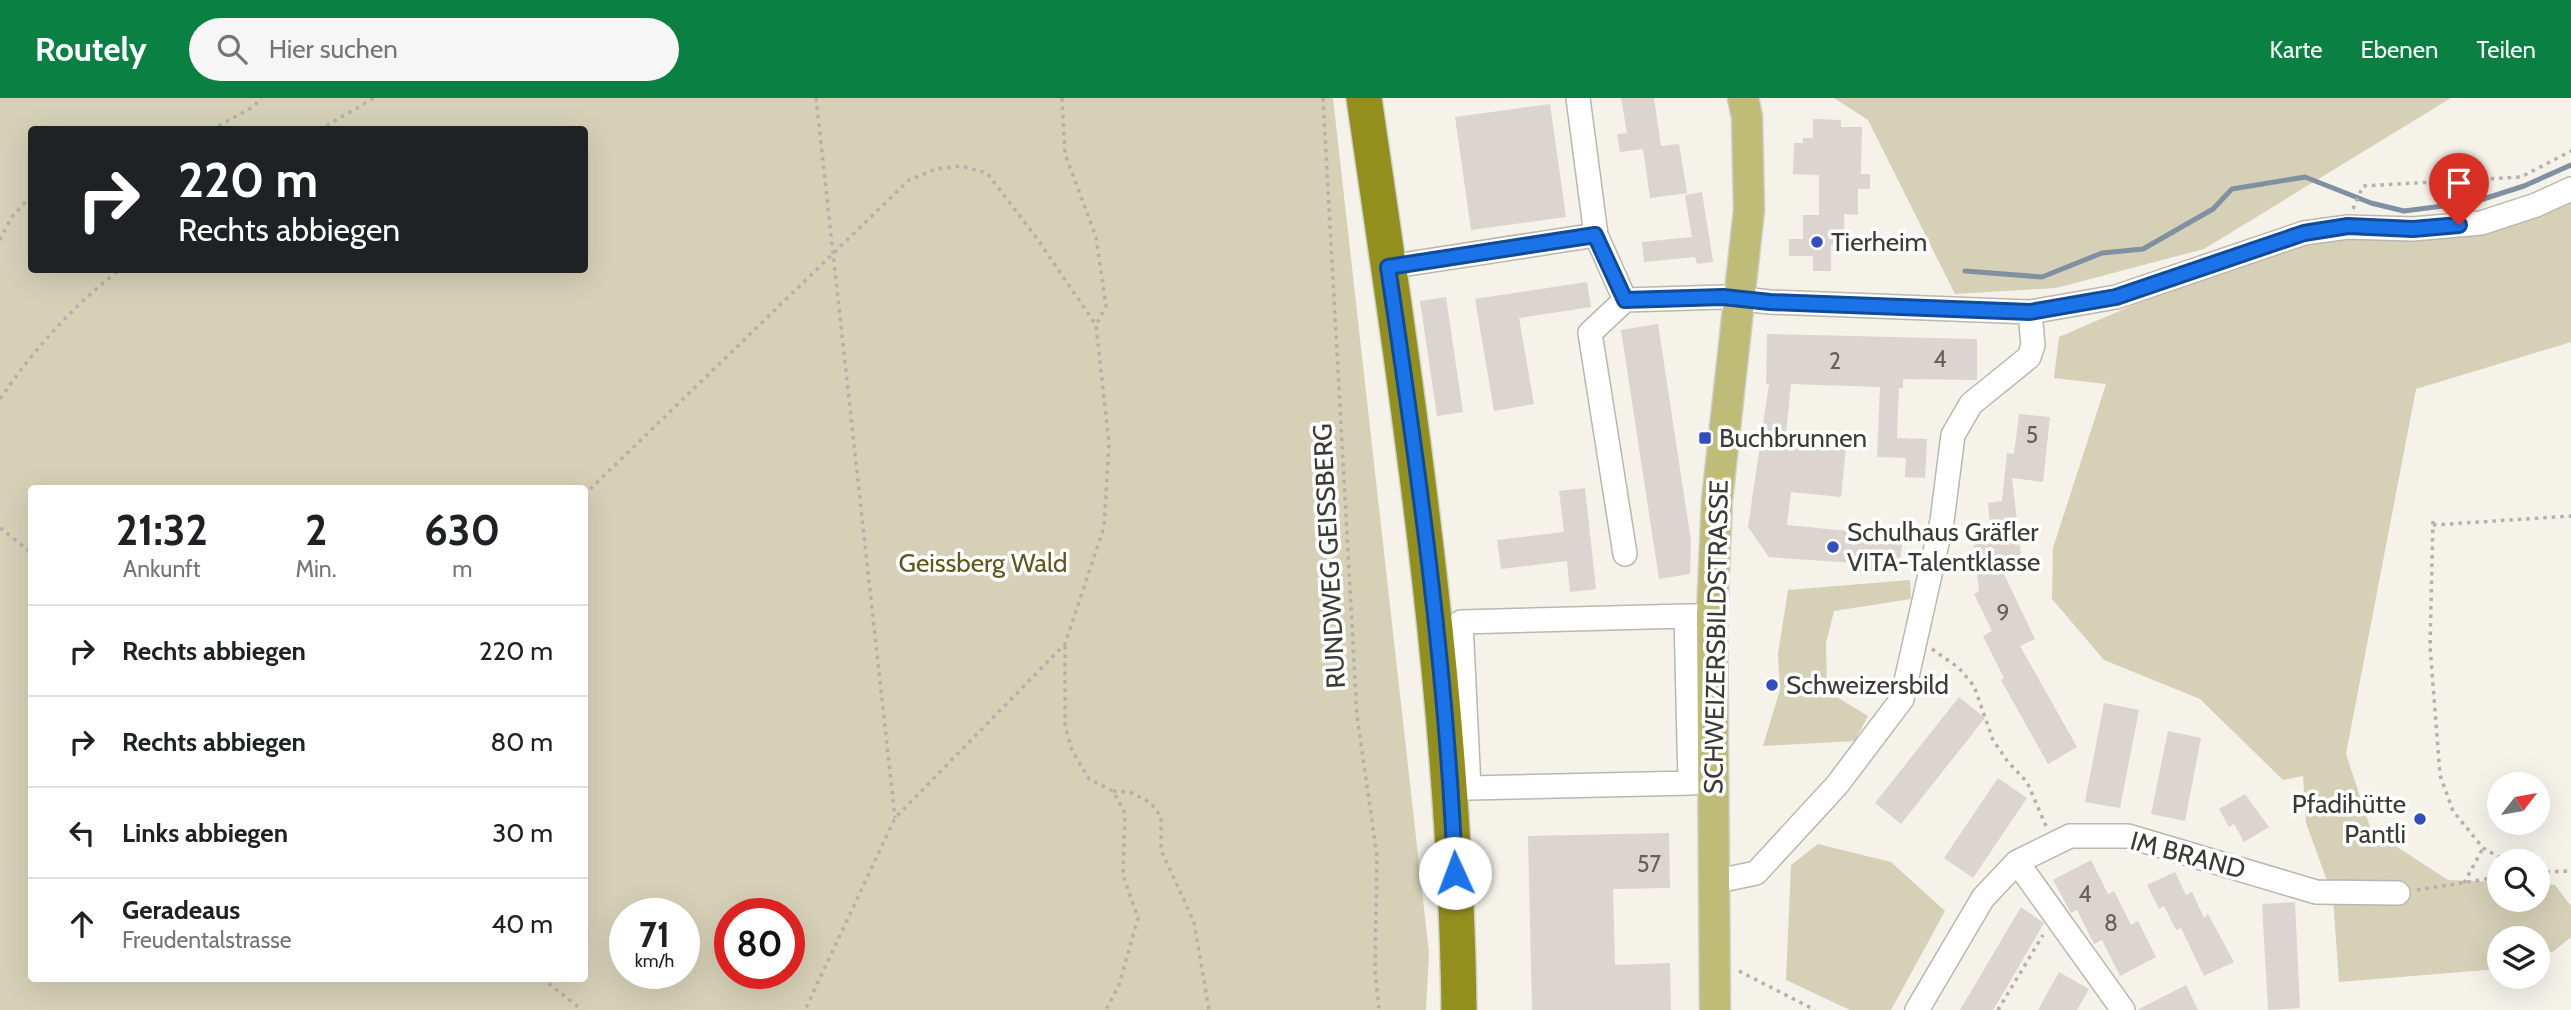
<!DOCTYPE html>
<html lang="de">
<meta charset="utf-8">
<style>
:root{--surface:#fff;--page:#f6f6f6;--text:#202124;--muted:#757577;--line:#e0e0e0;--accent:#0b8043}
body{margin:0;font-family:Cabin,sans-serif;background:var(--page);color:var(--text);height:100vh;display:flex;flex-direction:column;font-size:26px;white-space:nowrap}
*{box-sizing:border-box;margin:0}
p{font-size:23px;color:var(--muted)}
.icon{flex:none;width:38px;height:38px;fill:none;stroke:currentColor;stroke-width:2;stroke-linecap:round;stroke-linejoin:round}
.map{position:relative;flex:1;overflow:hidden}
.panel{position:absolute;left:28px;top:387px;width:560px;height:497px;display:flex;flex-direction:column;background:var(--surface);border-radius:7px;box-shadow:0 7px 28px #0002}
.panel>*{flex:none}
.banner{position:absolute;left:28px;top:28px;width:560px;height:147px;border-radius:7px;box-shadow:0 7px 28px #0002;background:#202124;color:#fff;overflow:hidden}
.needle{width:46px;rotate:59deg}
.controls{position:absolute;left:2487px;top:674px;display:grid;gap:14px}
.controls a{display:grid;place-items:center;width:63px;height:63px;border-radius:50%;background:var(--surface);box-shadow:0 7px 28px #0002;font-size:35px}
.speed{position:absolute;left:609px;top:800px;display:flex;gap:14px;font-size:35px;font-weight:700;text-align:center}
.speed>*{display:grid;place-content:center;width:91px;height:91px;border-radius:50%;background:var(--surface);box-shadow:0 7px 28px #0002;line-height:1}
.speed small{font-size:18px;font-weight:400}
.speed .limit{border:10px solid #d22;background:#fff;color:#111}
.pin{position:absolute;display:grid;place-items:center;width:60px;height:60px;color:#fff;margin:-72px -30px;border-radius:50% 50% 50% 0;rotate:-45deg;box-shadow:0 0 7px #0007}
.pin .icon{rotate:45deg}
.me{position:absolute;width:77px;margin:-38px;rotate:358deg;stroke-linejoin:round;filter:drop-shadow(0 0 5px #0008)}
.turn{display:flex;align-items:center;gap:24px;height:147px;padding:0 35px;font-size:32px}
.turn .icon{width:91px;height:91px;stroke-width:2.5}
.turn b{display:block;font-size:49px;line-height:60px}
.eta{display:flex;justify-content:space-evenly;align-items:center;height:119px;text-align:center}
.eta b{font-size:42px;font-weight:700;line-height:49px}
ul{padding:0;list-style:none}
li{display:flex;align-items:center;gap:21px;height:91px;padding:0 35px;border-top:2px solid var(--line)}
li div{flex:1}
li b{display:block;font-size:26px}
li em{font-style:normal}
header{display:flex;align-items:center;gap:42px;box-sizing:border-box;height:98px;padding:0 35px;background:var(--accent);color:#fff}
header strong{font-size:33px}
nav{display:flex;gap:38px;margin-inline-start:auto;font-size:24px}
.search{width:490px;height:63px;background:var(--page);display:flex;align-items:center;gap:18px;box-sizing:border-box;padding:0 24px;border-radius:38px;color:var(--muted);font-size:26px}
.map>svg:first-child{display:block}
</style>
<header>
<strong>Routely</strong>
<div class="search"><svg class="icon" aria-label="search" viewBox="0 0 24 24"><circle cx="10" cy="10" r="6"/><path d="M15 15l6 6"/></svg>Hier suchen</div>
<nav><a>Karte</a><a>Ebenen</a><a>Teilen</a></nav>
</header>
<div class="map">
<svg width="2571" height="912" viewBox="0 0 2571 912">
<rect width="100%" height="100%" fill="#f4f2e9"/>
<path fill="#d6d0b7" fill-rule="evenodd" d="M 0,0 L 1333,0 L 1429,855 L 1426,912 L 0,912 ZM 32,32 L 584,32 L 584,172 L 32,172 ZM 32,390 L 584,390 L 584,880 L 32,880 ZM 625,816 L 684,816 L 684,875 L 625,875 ZM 730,816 L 789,816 L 789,875 L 730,875 Z
M 1834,0 L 2451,0 L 2204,151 L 2056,190 L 1955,196 L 1868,22 Z
M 2571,104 L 2571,244 L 2416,291 L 2346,656 L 2371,732 L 2448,782 L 2499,784 L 2499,802 L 2538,802 L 2538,786 L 2555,787 L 2571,808 L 2571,839 L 2554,853 L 2538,859 L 2538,840 L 2499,840 L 2499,871 L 2339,884 L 2333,799 L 2306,725 L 2303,678 L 2283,682 L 2200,601 L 2104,562 L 2052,501 L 2053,450 L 2106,286 L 2054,280 L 2059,239 L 2161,195 L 2308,143 L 2417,138 Z
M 1910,482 L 1911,501 L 1834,513 L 1826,545 L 1827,593 L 1868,618 L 1855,643 L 1763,648 L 1780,592 L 1778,556 L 1788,492 Z
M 1818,746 L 1891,764 L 1945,813 L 1891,912 L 1850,912 L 1786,882 L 1791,767 Z"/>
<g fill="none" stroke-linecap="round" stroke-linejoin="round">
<path stroke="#8090a2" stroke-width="5" d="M 1965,173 L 2042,179 L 2102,155 L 2143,151 L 2213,111 L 2232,91 L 2305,79 L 2371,105 L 2404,113 L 2474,104 L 2524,88 L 2571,67"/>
</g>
<path fill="#dcd4ce" d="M 1621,0 L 1654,0 L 1661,48 L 1679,46 L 1687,95 L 1650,100 L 1643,51 L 1620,54 L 1617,36 L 1627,35 Z
M 1550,6 L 1566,119 L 1471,132 L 1455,19 Z
M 1813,21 L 1841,22 L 1841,29 L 1862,29 L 1861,76 L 1870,76 L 1870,91 L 1858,91 L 1858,117 L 1844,116 L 1845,147 L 1831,147 L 1831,173 L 1813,173 L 1813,158 L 1789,158 L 1789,141 L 1803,141 L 1803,117 L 1819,117 L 1819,77 L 1793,76 L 1794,45 L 1803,45 L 1803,40 L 1813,40 Z
M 1702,94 L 1713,164 L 1697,166 L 1695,159 L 1644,164 L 1642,144 L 1692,139 L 1685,97 Z
M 1587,184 L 1591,209 L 1519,220 L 1534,306 L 1494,313 L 1475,201 Z
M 1446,199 L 1463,314 L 1437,318 L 1420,203 Z
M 1658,226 L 1691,443 L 1690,476 L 1659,481 L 1621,232 Z
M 1767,236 L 1977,241 L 1977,282 L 1903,281 L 1903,290 L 1899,290 L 1897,340 L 1927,341 L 1925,380 L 1905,379 L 1906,360 L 1877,359 L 1880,289 L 1791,286 L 1785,345 L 1846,350 L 1841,399 L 1791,394 L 1787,427 L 1848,433 L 1847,437 L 1903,439 L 1899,472 L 1851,475 L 1853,465 L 1769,459 L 1748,429 L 1769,286 L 1766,286 Z
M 2019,316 L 2050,319 L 2043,384 L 2012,380 L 2022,466 L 2000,468 L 2035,541 L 2020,548 L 2077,649 L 2048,666 L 2001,582 L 2004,580 L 1983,538 L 1992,533 L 1974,496 L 1979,493 L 1973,442 L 1991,440 L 1988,405 L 2002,403 L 2007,355 L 2014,356 Z
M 1585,390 L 1596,491 L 1570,494 L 1567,463 L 1501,471 L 1497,442 L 1564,434 L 1559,393 Z
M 1959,599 L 1985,620 L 1901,726 L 1875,705 Z
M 2104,605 L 2139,612 L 2120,710 L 2085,704 Z
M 2168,633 L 2201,640 L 2185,723 L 2151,716 Z
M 1998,680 L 2027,700 L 1973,780 L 1944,760 Z
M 2245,696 L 2269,729 L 2244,744 L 2234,726 L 2229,729 L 2219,711 Z
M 1669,735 L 1670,790 L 1613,791 L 1615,867 L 1670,865 L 1671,912 L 1532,912 L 1528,738 Z
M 2091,762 L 2108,796 L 2114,793 L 2131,827 L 2138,823 L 2156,859 L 2120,878 L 2102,842 L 2094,846 L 2077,812 L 2071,815 L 2053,782 Z
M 2175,774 L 2186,797 L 2192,794 L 2204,820 L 2208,816 L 2234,864 L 2204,878 L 2181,830 L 2176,832 L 2164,808 L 2159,811 L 2147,787 Z
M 2295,804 L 2300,910 L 2268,912 L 2262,806 Z
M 2021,809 L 2044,825 L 2004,894 L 1993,912 L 1960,912 Z
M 2059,874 L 2089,891 L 2077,912 L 2038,912 Z
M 2186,887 L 2198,912 L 2137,912 Z"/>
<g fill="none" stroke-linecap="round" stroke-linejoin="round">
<defs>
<path id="minor" d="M 1578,0 L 1596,137 L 1625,202
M 1388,169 L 1596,137
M 1625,456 L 1590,235 L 1625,202 L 1723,199 L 1770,204 L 2030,214 L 2116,199 L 2304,135 L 2348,129 L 2413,131 L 2481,125 L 2536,107 L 2571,91
M 1686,518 L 1461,524 L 1469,690 L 1690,685
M 1698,518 L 1686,518 L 1690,685 L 1703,684
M 2017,764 L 2123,912
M 1713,784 L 1756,775 L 1837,687 L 1902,601 L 1942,423 L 1953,337 L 1971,306 L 2029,259 L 2033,247 L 2030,214
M 1917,912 L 1983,800 L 2017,764 L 2070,738 L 2128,738 L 2316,794 L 2398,795"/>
<path id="major" d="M 1715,912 L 1712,518 L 1717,402 L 1749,112 L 1747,19 L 1743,0"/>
<path id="highway" d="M 1364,0 C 1408,303 1455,605 1459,912"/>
</defs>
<use href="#minor" stroke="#b9b7af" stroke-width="26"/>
<use href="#major" stroke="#d0d0cf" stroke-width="33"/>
<use href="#highway" stroke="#d0d0cf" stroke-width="38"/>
<path stroke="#b3b1aa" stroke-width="3.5" stroke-dasharray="3.5 5" stroke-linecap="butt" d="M 816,0 L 895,720
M 1062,0 L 1065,56 L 1096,139 L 1106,208 L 1096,227
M 1323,0 L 1357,618 L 1377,758 L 1375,873 L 1379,912
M 211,32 L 253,9 L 261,0
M 319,32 L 374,0
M 2353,111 L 2363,88 L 2521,79 L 2571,53
M 0,142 L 11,120 L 32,97
M 0,301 C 34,251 72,209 119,172
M 584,397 L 909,82 L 936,71 L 961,68 L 987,75 L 1038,142 L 1096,227 L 1109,346 L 1104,429 L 1065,546 L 895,720 L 805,912
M 2433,423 L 2430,548 L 2440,677 L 2453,713 L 2483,750 L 2506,763
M 2433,427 L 2571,418
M 0,430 L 32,455
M 1065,548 L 1065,628 L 1072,652 L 1089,681 L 1113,693 L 1125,715 L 1123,777 L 1138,820 L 1119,887 L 1106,912
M 1932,551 L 1959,570 L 1974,588 L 1993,642 L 2008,664 L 2027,684 L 2046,728
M 1113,693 L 1130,694 L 1151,705 L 1161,719 L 1161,752 L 1194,824 L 1209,912
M 2538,774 L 2571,773
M 2464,785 L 2483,750
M 2417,792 L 2499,779
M 1739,873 L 1815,912
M 542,880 L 582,912
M 1998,912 L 2043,837"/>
<use href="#minor" stroke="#fff" stroke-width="23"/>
<use href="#major" stroke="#bebc77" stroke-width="30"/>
<use href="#highway" stroke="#928f1d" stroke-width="35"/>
</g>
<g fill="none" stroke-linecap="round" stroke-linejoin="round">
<defs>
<path id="route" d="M 1455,775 C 1447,572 1418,370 1388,169 L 1595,137 L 1625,202 L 1723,199 L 1770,204 L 2030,214 L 2116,199 L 2304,135 L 2348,128 L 2413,131 L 2459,127"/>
</defs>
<use href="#route" stroke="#114b97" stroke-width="18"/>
<use href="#route" stroke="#1a73e8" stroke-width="12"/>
</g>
<g fill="#334ebf" stroke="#fff" stroke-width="2.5">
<circle cx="1817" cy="144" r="7"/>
<rect x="1698" y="333" width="14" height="14" rx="3.5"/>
<circle cx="1833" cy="449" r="7"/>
<circle cx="1772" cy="587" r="7"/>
<circle cx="2420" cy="721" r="7"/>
</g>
<g text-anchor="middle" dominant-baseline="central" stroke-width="7" stroke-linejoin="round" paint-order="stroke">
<g font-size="23" fill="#63605d">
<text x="1940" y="261">4</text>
<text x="1835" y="263">2</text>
<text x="2032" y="337">5</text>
<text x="2003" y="515">9</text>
<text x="1649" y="766">57</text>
<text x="2085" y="796">4</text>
<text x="2111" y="825">8</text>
</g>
<g font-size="26" fill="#3b3a37" stroke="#fff" text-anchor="start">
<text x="1831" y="144">Tierheim</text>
<text x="1719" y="340">Buchbrunnen</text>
<text x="1847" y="434">Schulhaus Gräfler<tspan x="1847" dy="30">VITA-Talentklasse</tspan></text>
<text x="1786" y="587">Schweizersbild</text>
<text x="2406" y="706" text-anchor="end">Pfadihütte<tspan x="2406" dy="30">Pantli</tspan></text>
</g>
<g font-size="26" fill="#3b3a37" stroke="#fff">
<text transform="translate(1329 458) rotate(-93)">RUNDWEG GEISSBERG</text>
<text transform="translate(1716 539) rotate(-89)">SCHWEIZERSBILDSTRASSE</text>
<text transform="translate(2188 757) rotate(15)">IM BRAND</text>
</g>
<g font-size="26" fill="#63561d" stroke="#fff">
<text x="983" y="465">Geissberg Wald</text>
</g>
</g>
</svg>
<div class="controls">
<a><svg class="needle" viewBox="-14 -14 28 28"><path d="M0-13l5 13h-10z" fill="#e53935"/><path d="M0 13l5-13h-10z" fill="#757577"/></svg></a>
<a><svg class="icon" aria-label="search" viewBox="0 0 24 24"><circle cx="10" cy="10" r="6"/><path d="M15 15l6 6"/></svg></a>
<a><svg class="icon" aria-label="layers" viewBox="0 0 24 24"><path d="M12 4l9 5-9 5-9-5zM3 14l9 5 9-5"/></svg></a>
</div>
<div class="speed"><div>71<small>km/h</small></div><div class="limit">80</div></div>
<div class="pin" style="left:2459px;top:127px;background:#d93025"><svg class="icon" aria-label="arrive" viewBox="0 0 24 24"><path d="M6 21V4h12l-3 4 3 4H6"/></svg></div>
<svg class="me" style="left:1455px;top:775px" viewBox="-20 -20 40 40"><circle r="19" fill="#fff"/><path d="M0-13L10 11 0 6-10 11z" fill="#1a73e8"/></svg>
<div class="banner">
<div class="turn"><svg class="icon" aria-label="right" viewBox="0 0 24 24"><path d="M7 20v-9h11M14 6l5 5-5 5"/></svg><div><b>220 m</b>Rechts abbiegen</div></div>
</div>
<section class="panel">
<div class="eta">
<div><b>21:32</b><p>Ankunft</p></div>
<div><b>2</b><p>Min.</p></div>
<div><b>630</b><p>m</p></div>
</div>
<ul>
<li><svg class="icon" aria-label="right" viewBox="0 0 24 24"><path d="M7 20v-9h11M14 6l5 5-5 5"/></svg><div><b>Rechts abbiegen</b></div><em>220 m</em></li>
<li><svg class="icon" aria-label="right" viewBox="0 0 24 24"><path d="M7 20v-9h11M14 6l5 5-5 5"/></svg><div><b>Rechts abbiegen</b></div><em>80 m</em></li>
<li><svg class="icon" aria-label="left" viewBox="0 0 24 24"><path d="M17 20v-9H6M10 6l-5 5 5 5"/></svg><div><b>Links abbiegen</b></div><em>30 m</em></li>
<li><svg class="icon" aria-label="ahead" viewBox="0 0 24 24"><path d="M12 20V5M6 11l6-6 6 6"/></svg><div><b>Geradeaus</b><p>Freudentalstrasse</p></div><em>40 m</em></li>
</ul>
</section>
</div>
